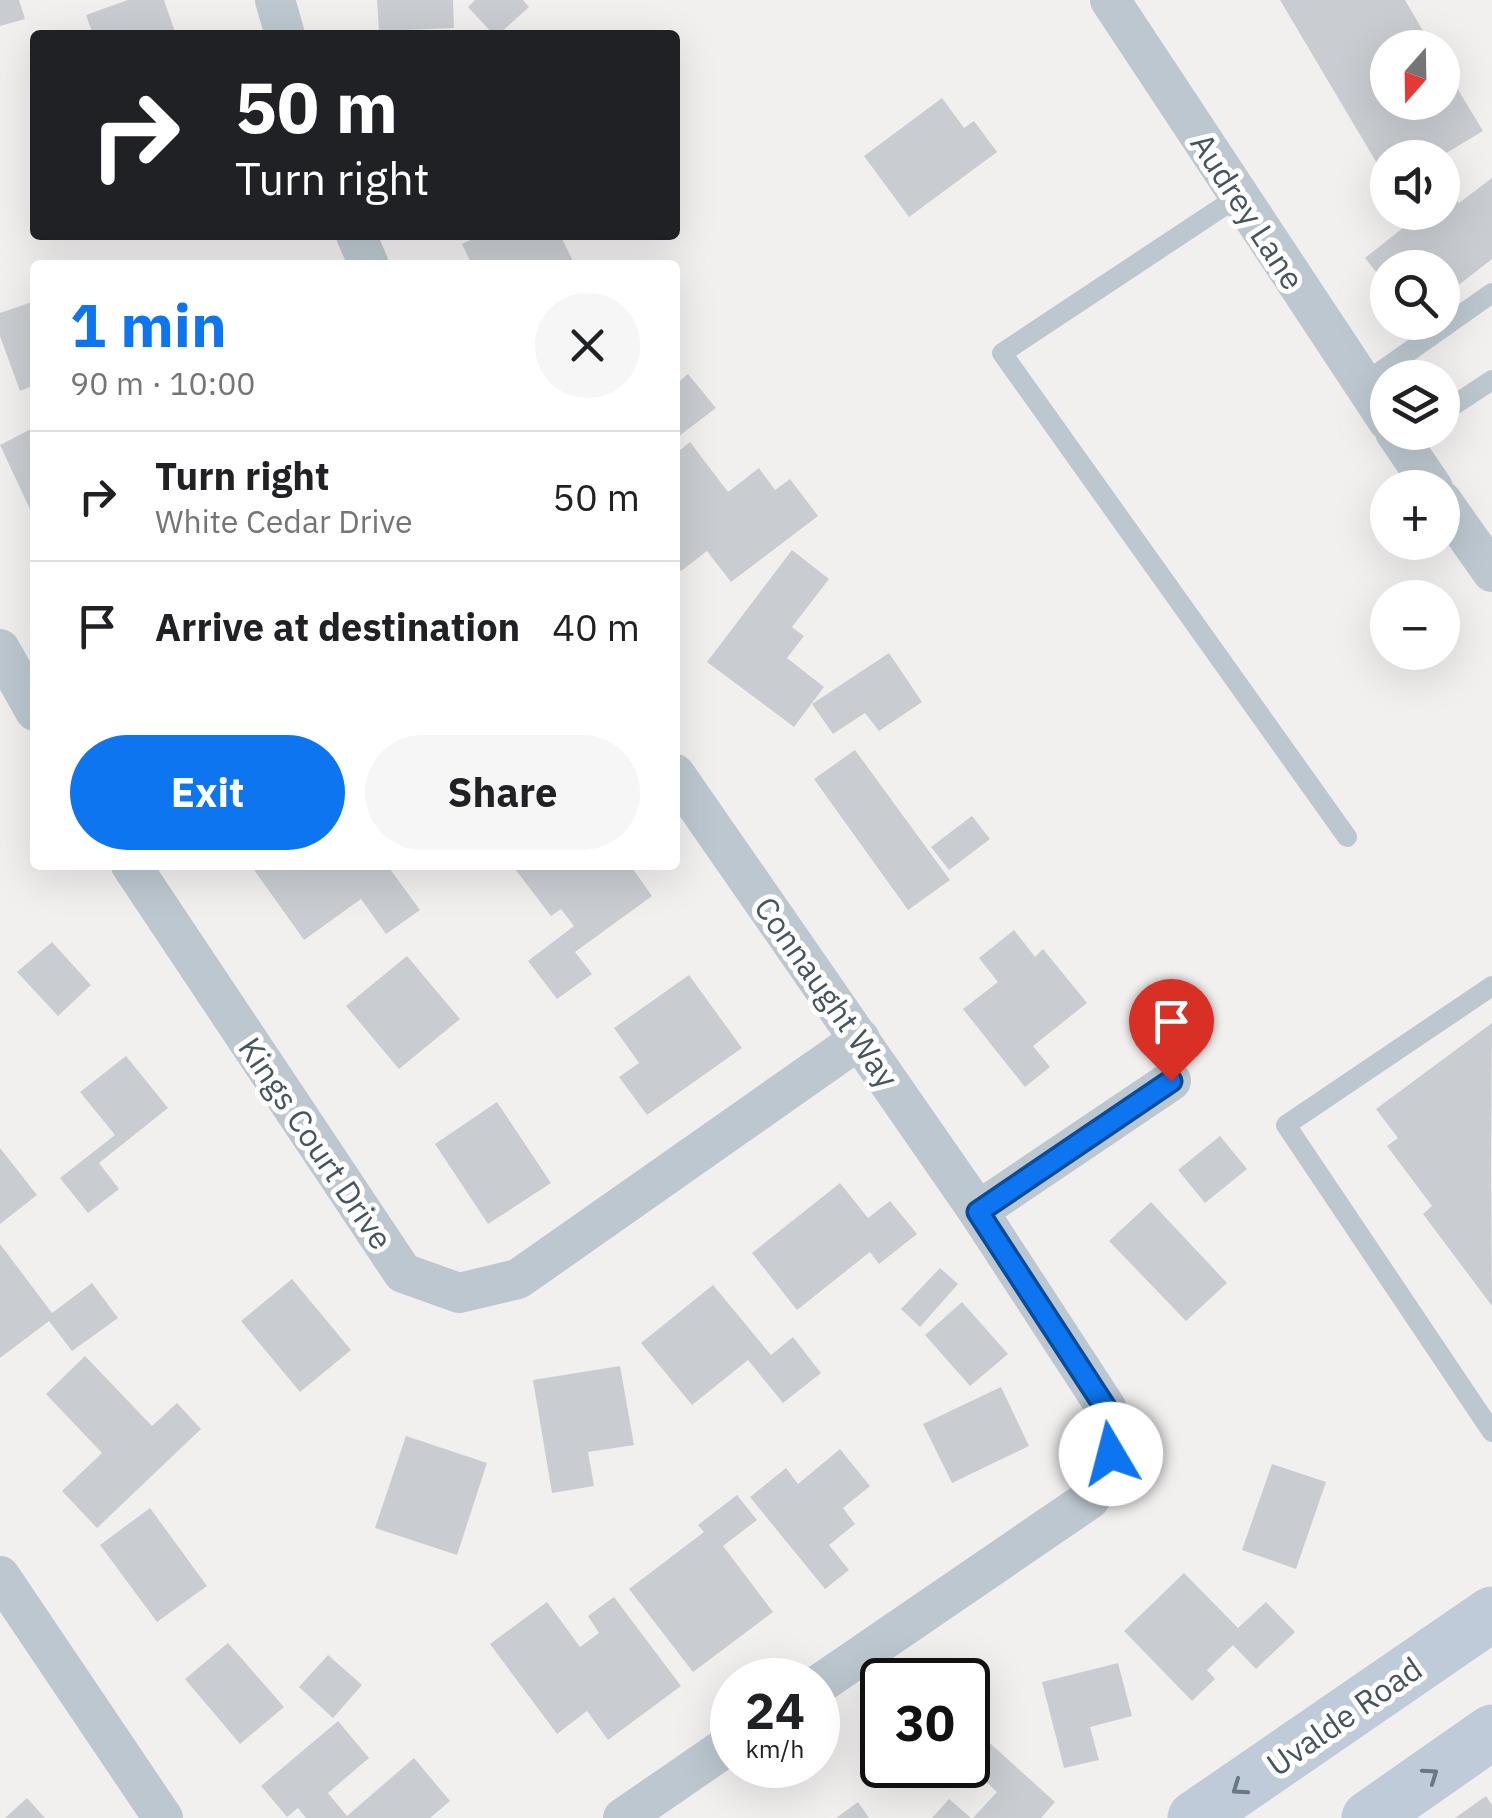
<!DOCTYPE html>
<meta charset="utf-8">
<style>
:root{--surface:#fff;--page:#f6f6f6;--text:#202124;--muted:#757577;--line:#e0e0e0;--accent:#0d75ef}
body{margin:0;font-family:"IBM Plex Sans",sans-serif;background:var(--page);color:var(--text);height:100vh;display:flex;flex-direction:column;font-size:38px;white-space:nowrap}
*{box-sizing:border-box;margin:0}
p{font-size:32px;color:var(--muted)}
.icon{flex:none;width:55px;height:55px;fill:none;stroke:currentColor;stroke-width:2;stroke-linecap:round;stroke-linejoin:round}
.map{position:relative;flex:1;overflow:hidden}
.details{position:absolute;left:30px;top:260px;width:650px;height:610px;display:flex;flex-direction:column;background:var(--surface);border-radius:10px;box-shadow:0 10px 40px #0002}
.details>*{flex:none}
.guide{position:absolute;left:30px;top:30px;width:650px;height:210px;border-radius:10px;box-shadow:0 10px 40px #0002;background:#202124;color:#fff;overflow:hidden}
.needle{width:65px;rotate:200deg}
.tools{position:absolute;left:1370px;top:30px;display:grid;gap:20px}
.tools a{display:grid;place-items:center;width:90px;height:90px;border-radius:50%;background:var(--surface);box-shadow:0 10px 40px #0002;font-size:50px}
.speed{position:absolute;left:710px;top:1658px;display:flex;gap:20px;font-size:50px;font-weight:700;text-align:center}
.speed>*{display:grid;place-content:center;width:130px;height:130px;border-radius:50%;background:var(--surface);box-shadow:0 10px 40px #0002;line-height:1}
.speed small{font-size:25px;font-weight:400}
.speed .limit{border:5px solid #111;border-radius:15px;background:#fff;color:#111}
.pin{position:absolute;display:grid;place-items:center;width:85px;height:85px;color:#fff;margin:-102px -42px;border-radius:50% 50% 50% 0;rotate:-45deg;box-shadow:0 0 10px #0007}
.pin .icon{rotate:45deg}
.me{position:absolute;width:110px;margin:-55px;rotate:352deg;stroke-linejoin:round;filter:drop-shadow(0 0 8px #0008)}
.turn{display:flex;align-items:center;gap:35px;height:210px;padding:0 40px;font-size:45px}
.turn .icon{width:130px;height:130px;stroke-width:2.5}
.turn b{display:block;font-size:70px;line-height:85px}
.round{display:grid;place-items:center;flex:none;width:105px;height:105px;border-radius:52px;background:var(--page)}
.head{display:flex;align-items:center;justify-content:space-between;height:170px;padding:0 40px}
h1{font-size:60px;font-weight:700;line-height:75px;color:var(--accent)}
.action{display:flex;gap:20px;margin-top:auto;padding:20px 40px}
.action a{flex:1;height:115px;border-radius:60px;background:var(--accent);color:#fff;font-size:40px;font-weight:700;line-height:115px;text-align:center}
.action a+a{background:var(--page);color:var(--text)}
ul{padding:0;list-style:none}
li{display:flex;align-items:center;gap:30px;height:130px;padding:0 40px;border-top:2px solid var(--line)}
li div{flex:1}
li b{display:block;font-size:38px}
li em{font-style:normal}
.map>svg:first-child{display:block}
</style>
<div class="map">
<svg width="1492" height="1818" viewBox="0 0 1492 1818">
<rect width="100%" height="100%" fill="#f2efef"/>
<path fill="#c9cdd2" d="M 0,0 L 19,0 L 25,19 L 0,26 Z
M 128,0 L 164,0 L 176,35 L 93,35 L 86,15 Z
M 377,0 L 453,0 L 454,28 L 379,31 Z
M 475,0 L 523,0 L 529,7 L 498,35 L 494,35 L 468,7 Z
M 1280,0 L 1405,0 L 1433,48 L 1388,48 L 1388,102 L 1442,102 L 1442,63 L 1483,131 L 1438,158 L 1388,158 L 1388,182 Z
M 942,98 L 964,128 L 974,121 L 997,152 L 909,217 L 864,156 Z
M 1492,178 L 1492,259 L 1442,298 L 1442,268 L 1388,268 L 1388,287 L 1365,258 L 1423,212 L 1442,212 L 1442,197 L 1450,191 L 1459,203 Z
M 480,235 L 560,235 L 575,265 L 472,265 L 462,244 Z
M 35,301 L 35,385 L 20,391 L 0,336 L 0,313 Z
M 688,374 L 716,408 L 679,436 L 675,431 L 675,385 Z
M 35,427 L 35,520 L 0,445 Z
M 690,442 L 728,492 L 759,468 L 775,490 L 790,479 L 818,516 L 731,582 L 707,551 L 681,571 L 675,563 L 675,454 Z
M 792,550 L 829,579 L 792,627 L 804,636 L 787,658 L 824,687 L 794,727 L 707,662 Z
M 889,653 L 922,702 L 879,731 L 865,713 L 833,734 L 812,704 Z
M 855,750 L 950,880 L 908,910 L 814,779 Z
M 972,816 L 990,839 L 949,870 L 931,847 Z
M 255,865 L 387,865 L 420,910 L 386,934 L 361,899 L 304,940 L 252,867 Z
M 512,865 L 630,865 L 652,896 L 575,952 L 592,974 L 557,999 L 528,961 L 574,926 L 561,909 L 551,916 Z
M 1014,930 L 1035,957 L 1043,949 L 1087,1003 L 1033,1046 L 1050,1067 L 1025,1087 L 963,1009 L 998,982 L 979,958 Z
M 52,942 L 91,985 L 58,1016 L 17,972 Z
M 407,956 L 460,1019 L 399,1069 L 346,1006 Z
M 689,975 L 742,1048 L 647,1115 L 619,1077 L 639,1063 L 614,1028 Z
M 1492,1023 L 1491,1162 L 1492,1306 L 1423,1214 L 1432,1206 L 1387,1146 L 1398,1138 L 1376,1109 Z
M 126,1056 L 168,1108 L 99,1163 L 119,1189 L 88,1213 L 60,1178 L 115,1135 L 80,1092 Z
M 497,1102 L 551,1183 L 488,1224 L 435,1144 Z
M 1220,1136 L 1247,1169 L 1205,1203 L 1178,1170 Z
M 0,1148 L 37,1195 L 0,1224 Z
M 840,1183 L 868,1218 L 890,1201 L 917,1234 L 879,1264 L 870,1252 L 797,1310 L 752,1253 Z
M 1151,1202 L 1227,1283 L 1186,1321 L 1109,1241 Z
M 0,1244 L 52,1313 L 92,1283 L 118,1318 L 72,1351 L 49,1321 L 0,1358 Z
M 940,1268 L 958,1284 L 920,1327 L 901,1309 Z
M 292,1279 L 351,1350 L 300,1392 L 241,1321 Z
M 713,1285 L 771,1355 L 793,1337 L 821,1373 L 783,1403 L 748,1360 L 692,1405 L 641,1343 Z
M 962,1302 L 1008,1354 L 970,1386 L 925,1335 Z
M 85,1356 L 152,1426 L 177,1403 L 201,1429 L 97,1528 L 62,1491 L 102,1453 L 46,1394 Z
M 620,1366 L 634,1445 L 588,1452 L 594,1486 L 552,1493 L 533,1380 Z
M 1001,1387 L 1029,1446 L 952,1483 L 923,1424 Z
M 406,1436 L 487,1463 L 457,1555 L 375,1528 Z
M 840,1449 L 870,1486 L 843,1508 L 855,1524 L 829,1545 L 849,1570 L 825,1589 L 750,1497 L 786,1468 L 798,1484 Z
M 1272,1464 L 1326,1482 L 1296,1569 L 1242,1550 Z
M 737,1495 L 757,1520 L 723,1546 L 773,1612 L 693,1672 L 629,1589 L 704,1532 L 698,1525 Z
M 150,1508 L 207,1586 L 157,1622 L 100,1545 Z
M 1184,1573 L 1238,1628 L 1266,1602 L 1295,1632 L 1256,1669 L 1233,1645 L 1207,1670 L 1215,1679 L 1192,1701 L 1124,1631 Z
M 614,1597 L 681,1686 L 608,1740 L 587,1711 L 557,1734 L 490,1644 L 547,1602 L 580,1647 L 599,1633 L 588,1616 Z
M 228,1643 L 284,1707 L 240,1744 L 185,1679 Z
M 328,1655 L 362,1685 L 333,1718 L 299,1687 Z
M 1118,1663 L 1132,1716 L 1090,1727 L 1099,1760 L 1064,1768 L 1042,1682 Z
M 338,1721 L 369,1758 L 328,1793 L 347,1816 L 414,1758 L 450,1801 L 430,1818 L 306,1818 L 298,1808 L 287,1817 L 261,1786 Z
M 982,1736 L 1055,1802 L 1041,1818 L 973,1818 L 997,1792 L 968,1765 L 968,1751 Z
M 1486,1796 L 1492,1805 L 1492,1818 L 1455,1818 Z
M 27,1798 L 45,1818 L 5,1818 Z
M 949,1799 L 971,1818 L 932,1818 Z
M 858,1802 L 869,1818 L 836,1818 Z"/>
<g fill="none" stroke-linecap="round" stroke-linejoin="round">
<path stroke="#bcc7cf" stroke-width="20" d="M 1239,196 L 1002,353 L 1347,837
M 1363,384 L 1492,293
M 1442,413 L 1492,380
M 1492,986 L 1286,1125 L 1492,1432"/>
<path stroke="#bcc7cf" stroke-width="40" d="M 275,0 L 285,35
M 1110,0 L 1388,421
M 356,235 L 369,265
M 1395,432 L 1433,488
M 1442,501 L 1492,572
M 0,649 L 35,711
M 675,774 L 978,1211 L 1107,1409 L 1111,1454 L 1090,1499 L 818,1685
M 131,865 L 403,1273 L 459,1293 L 518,1279 L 860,1039
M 978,1211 L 1171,1081
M 0,1576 L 163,1818
M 623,1818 L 732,1743"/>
<path stroke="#bfcbd8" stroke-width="55" d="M 1195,1818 L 1492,1614
M 1369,1818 L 1492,1732"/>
</g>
<defs><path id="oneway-chevron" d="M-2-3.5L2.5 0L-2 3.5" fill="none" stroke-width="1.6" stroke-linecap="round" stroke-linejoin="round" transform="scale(2.5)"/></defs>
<g stroke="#6a7883">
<use href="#oneway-chevron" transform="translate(1431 1775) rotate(-35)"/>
<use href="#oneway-chevron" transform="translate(1239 1788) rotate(145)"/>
</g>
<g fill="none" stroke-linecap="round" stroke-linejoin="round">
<defs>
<path id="route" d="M 1111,1454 L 1107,1410 L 978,1212 L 1171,1081"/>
</defs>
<use href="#route" stroke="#084c9b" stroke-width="25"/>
<use href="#route" stroke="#0d75ef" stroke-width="18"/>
</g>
<g text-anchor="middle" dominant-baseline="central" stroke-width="10" stroke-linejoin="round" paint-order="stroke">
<g font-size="32" fill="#46545e" stroke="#fff">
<text transform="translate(1248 211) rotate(57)">Audrey Lane</text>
<text transform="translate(827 992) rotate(55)">Connaught Way</text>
<text transform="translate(316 1143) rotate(56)">Kings Court Drive</text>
<text transform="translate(1344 1716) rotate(-35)">Uvalde Road</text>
</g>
</g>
</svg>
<div class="tools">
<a><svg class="needle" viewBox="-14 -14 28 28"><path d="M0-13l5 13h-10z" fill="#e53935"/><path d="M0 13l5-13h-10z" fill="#757577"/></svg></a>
<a><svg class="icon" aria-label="sound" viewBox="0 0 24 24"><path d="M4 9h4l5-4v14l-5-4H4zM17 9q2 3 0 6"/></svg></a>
<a><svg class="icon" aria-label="search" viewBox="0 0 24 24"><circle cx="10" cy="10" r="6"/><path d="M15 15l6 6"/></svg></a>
<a><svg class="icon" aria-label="layers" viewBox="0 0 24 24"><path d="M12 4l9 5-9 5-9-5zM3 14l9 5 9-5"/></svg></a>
<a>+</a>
<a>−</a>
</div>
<div class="speed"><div>24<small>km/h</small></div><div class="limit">30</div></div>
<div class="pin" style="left:1171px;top:1081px;background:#d93025"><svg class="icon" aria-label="arrive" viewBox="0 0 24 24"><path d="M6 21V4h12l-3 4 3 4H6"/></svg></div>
<svg class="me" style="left:1111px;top:1454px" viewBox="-20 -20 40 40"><circle r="19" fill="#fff"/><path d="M0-13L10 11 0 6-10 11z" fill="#0d75ef"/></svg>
<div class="guide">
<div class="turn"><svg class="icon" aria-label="right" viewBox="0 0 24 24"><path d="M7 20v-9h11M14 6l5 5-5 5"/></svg><div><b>50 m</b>Turn right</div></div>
</div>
<section class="details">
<div class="head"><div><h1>1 min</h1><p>90 m · 10:00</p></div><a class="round"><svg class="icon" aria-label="close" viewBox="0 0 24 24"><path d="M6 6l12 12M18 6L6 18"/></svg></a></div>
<ul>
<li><svg class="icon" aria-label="right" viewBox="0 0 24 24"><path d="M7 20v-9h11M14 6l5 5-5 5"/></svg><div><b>Turn right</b><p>White Cedar Drive</p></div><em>50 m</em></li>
<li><svg class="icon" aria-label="arrive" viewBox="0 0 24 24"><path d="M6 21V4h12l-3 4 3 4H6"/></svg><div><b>Arrive at destination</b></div><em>40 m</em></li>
</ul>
<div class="action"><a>Exit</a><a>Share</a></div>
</section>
</div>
